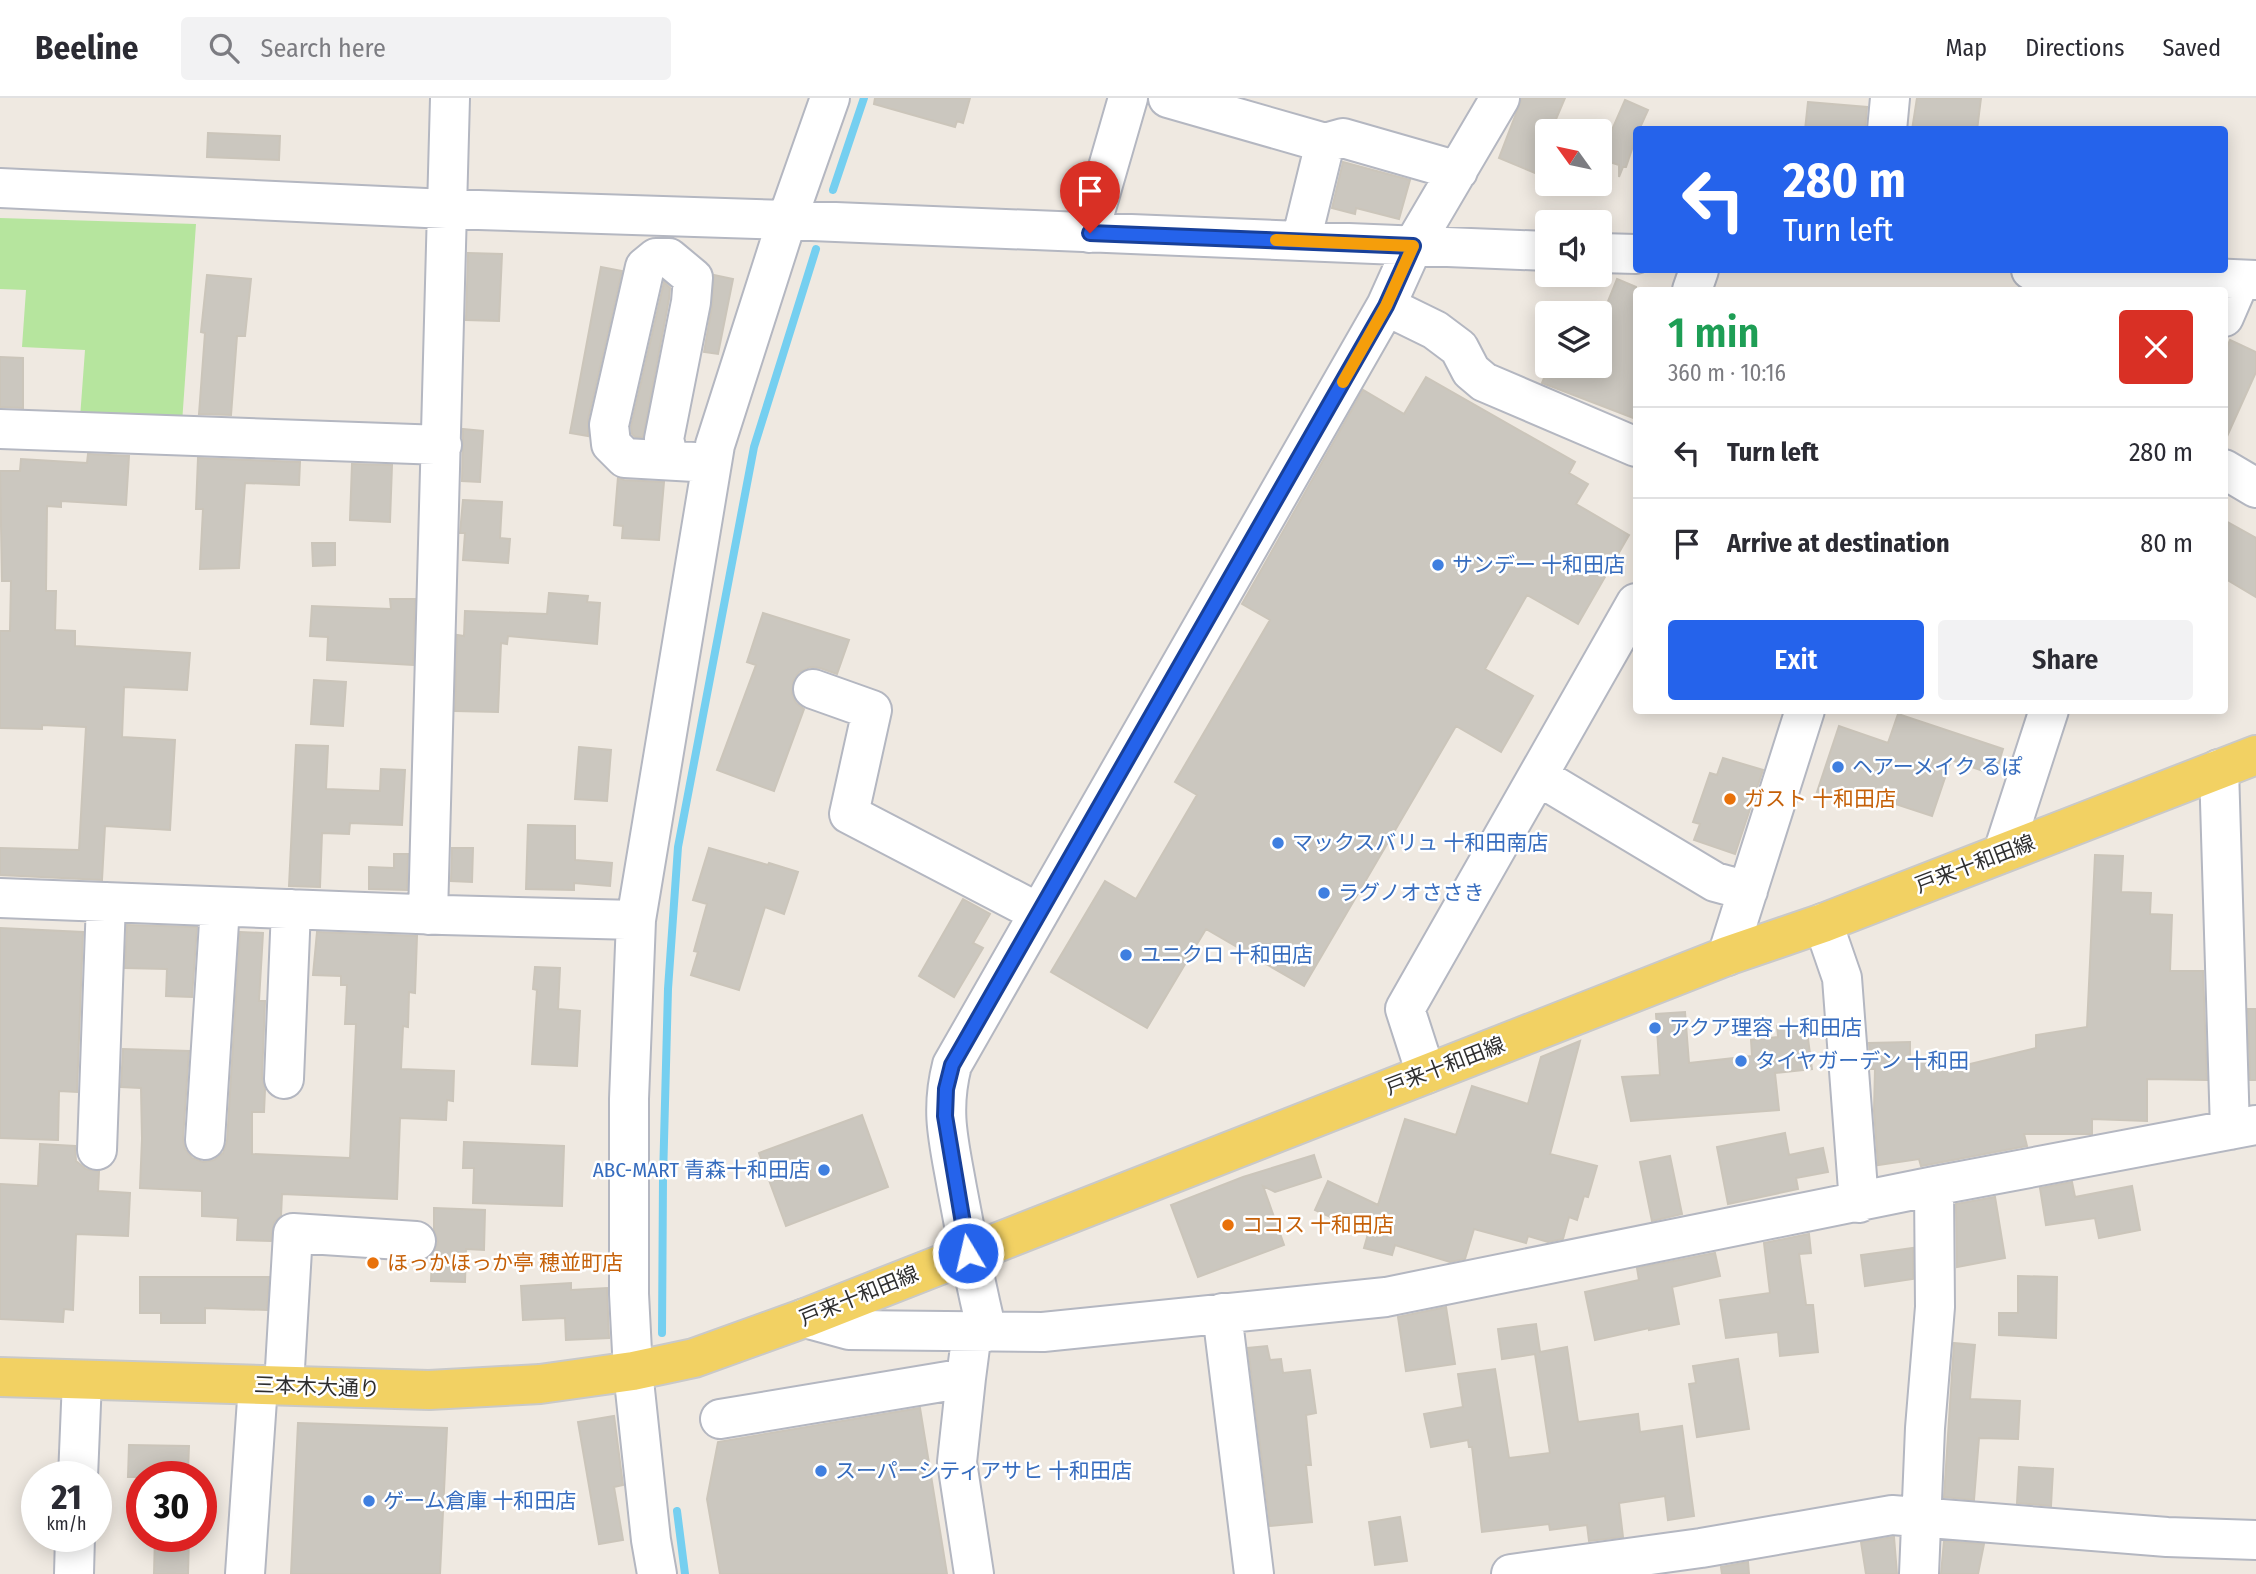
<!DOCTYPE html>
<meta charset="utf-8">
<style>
:root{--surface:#fff;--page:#f2f2f3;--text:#2b2b33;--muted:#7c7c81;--line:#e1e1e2;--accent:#2563eb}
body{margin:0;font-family:"Fira Sans Condensed","Noto Sans JP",sans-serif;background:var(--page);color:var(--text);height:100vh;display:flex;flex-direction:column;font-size:26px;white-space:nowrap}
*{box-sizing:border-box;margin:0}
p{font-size:23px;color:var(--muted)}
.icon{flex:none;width:38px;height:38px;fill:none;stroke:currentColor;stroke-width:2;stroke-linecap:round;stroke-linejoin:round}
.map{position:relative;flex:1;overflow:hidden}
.side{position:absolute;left:1633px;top:189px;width:595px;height:427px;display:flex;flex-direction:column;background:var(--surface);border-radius:7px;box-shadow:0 4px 18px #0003}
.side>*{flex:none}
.guide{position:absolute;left:1633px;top:28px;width:595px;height:147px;border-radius:7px;box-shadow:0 4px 18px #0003;background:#2563eb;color:#fff;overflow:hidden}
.needle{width:46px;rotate:303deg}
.buttons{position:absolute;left:1535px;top:21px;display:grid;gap:14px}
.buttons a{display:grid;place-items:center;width:77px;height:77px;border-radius:7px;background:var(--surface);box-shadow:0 4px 18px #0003;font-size:35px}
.speed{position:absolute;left:21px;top:1363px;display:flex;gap:14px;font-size:35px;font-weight:700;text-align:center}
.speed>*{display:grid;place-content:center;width:91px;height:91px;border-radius:50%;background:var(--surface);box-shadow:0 4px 18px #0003;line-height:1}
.speed small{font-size:18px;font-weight:400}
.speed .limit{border:10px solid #d22;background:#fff;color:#111}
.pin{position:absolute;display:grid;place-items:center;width:60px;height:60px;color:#fff;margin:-72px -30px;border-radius:50% 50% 50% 0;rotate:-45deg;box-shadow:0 0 7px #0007}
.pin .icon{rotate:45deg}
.me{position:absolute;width:77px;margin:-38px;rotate:351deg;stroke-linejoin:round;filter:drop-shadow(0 0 5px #0008)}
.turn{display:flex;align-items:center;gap:24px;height:147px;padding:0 35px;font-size:32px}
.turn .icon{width:91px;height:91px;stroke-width:2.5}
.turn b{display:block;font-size:49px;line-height:60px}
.round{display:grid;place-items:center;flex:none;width:74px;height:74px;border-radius:7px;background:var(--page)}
.headline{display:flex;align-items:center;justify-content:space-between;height:119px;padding:0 35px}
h1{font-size:42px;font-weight:600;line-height:52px;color:#1e9e55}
.cta{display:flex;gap:14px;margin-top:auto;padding:14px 35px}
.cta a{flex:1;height:80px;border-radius:7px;background:var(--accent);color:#fff;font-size:28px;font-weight:600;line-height:80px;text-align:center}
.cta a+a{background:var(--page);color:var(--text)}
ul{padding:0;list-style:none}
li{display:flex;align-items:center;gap:21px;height:91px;padding:0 35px;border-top:2px solid var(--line)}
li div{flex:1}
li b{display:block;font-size:26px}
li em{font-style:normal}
header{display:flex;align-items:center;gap:42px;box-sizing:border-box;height:98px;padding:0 35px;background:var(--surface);border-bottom:2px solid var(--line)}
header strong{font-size:33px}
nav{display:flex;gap:38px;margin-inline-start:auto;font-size:24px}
.search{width:490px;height:63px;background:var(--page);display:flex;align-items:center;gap:18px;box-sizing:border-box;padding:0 24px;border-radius:7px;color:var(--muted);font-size:26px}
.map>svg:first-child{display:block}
</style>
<header>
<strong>Beeline</strong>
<div class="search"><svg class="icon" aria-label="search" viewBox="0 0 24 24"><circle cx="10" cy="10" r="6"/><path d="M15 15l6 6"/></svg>Search here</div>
<nav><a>Map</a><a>Directions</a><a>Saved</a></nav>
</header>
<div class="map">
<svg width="2256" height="1476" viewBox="0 0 2256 1476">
<rect width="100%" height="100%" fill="#efe9e1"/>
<path fill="#b6e59e" d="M 0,120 L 196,126 L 182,325 L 80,320 L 85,252 L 22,249 L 26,192 L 0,191 Z"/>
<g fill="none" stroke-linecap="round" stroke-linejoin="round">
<path stroke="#75cff0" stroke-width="8" d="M 833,92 L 864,0
M 662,1235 L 663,1081 L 668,891 L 678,749 L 754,349 L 816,151
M 677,1413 L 685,1476"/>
</g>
<path fill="#cbc7bf" stroke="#cbc5ba" stroke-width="2" d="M 875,0 L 970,0 L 963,25 L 957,23 L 955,29 L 874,6 Z
M 1522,0 L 1565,0 L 1551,33 L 1547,33 L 1547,80 L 1499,60 Z
M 1917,0 L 1981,0 L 1977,32 L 1912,32 Z
M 1625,2 L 1648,12 L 1639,32 L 1636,32 L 1636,39 L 1626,69 L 1623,69 L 1619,79 L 1619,67 L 1600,61 L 1600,39 L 1608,41 Z
M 1808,4 L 1867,9 L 1865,32 L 1805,32 Z
M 208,35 L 280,38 L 279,62 L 207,59 Z
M 1343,64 L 1410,82 L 1399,121 L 1356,110 L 1355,116 L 1332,110 Z
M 468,155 L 502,156 L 499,223 L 466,222 Z
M 601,169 L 622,173 L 588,322 L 588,338 L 570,335 Z
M 207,177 L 251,181 L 245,238 L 237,238 L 231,317 L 199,316 L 205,235 L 201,234 Z
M 714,177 L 733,181 L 718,256 L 704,254 L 712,208 Z
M 1617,181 L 1636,189 L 1636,321 L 1542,285 L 1549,268 L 1600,268 L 1600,223 Z
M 664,184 L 670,190 L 669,201 L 643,339 L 635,339 L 632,336 L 631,328 Z
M 2230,242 L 2256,254 L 2256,274 L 2224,345 L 2224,256 Z
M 0,259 L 23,260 L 23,310 L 0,309 Z
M 1426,279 L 1575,364 L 1569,375 L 1588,386 L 1576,406 L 1629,437 L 1578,526 L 1527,497 L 1485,571 L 1533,598 L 1501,654 L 1456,628 L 1304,888 L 1206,831 L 1147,930 L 1051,874 L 1105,783 L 1136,801 L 1197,697 L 1175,684 L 1270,522 L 1242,506 L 1363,292 L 1404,316 Z
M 463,331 L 483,333 L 480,384 L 462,383 Z
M 88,356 L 129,358 L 126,407 L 61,403 L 61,409 L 47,408 L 46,493 L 56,493 L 55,532 L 75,533 L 75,548 L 190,555 L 187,592 L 124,589 L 122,639 L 175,642 L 170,732 L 105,728 L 102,782 L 0,777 L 0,750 L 79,752 L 86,629 L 42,627 L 42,631 L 0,630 L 0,533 L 10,533 L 11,483 L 2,483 L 0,373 L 20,373 L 21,361 L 87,365 Z
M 198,360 L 300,364 L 299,387 L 245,385 L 239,470 L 200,471 L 203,411 L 196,411 Z
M 352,366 L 392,367 L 390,424 L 350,422 Z
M 618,379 L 624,382 L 664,384 L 659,442 L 622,440 L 623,428 L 614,427 Z
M 463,402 L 502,404 L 500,440 L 510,441 L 508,465 L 463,462 L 465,435 L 460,435 Z
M 2224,422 L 2256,440 L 2256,499 L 2224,480 Z
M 312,445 L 335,445 L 335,467 L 313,468 Z
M 549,495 L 588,498 L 587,504 L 600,505 L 597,546 L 508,538 L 507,546 L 501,545 L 498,614 L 455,613 L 457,537 L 464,538 L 465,513 L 547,516 Z
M 390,501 L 415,501 L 413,567 L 327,562 L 328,539 L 310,538 L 312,508 L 391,511 Z
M 763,515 L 849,542 L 837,576 L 820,570 L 810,569 L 799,574 L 793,583 L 792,596 L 796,605 L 804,611 L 774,693 L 717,672 L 756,567 L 747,564 Z
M 314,582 L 346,584 L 343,628 L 311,626 Z
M 1898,616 L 2003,651 L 1995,677 L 1951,662 L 1932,718 L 1856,693 L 1852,705 L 1817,694 L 1839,628 L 1888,645 Z
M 296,647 L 328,648 L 326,691 L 380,693 L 381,671 L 405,672 L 402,727 L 350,725 L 349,736 L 322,735 L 320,789 L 289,788 Z
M 579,649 L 611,652 L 607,703 L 575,701 Z
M 1723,660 L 1763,672 L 1735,756 L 1694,742 L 1700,726 L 1693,724 L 1710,675 L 1717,677 Z
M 528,727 L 575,728 L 575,762 L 612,765 L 610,788 L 574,785 L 574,792 L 526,791 Z
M 452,750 L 473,750 L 472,784 L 451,783 Z
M 709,750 L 768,767 L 769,765 L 798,774 L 784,816 L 765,809 L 739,892 L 691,877 L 698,854 L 694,853 L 707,806 L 693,802 Z
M 394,756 L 408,756 L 407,792 L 369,791 L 369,769 L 394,770 Z
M 2095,757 L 2123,758 L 2121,794 L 2151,795 L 2150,816 L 2172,817 L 2170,873 L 2203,873 L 2207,982 L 2147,981 L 2147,1023 L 2092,1021 L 2092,1036 L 2024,1036 L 2027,1048 L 1921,1068 L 1919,1061 L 1878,1067 L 1874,1013 L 1875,971 L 1871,971 L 1869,945 L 1910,944 L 1910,962 L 1949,955 L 1951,966 L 1965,964 L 1966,967 L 2036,950 L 2036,937 L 2087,929 Z
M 963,801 L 990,816 L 973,845 L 983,850 L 954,899 L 919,878 Z
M 127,827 L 197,829 L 192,899 L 166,898 L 167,871 L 125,870 Z
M 0,830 L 83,834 L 77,994 L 59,993 L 58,1042 L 0,1040 Z
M 240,834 L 263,835 L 259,903 L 265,903 L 262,980 L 265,991 L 264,1014 L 252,1014 L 252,1056 L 350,1060 L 356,926 L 345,926 L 347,887 L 341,887 L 341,878 L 313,877 L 317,834 L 417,838 L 415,895 L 409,894 L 408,929 L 403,928 L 401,971 L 454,973 L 453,1003 L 447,1002 L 446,1022 L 400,1020 L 397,1101 L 282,1096 L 281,1118 L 274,1124 L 271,1143 L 237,1142 L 238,1120 L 202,1118 L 202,1093 L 140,1090 L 142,1041 L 141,990 L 121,989 L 123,951 L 189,953 L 183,1041 L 185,1051 L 192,1060 L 203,1064 L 214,1062 L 223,1055 L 227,1043 Z
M 535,869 L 560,870 L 558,911 L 580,913 L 577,968 L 532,966 L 537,892 L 533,891 Z
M 2248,911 L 2256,911 L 2256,982 L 2250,982 Z
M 1685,914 L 1689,965 L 1752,958 L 1751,942 L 1778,939 L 1777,928 L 1806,925 L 1812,971 L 1775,975 L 1779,1012 L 1631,1023 L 1622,979 L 1660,977 L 1656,916 Z
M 1580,943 L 1550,1056 L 1597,1068 L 1588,1099 L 1584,1098 L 1577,1122 L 1569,1119 L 1563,1141 L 1548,1144 L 1528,1138 L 1526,1145 L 1474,1131 L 1465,1161 L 1450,1164 L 1395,1147 L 1392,1157 L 1364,1150 L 1368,1136 L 1315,1112 L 1328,1083 L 1378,1107 L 1405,1021 L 1456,1037 L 1472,988 L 1528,1006 L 1541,959 Z
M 862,1017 L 888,1089 L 786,1128 L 759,1055 Z
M 1785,1035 L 1789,1057 L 1823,1050 L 1828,1074 L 1796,1080 L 1798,1091 L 1728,1106 L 1717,1049 Z
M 464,1044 L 564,1048 L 562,1108 L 473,1105 L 474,1070 L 463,1070 Z
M 40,1046 L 75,1048 L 76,1063 L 86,1071 L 99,1073 L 98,1093 L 130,1095 L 128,1138 L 76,1136 L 73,1212 L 64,1211 L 63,1224 L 0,1221 L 0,1086 L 38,1088 Z
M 1314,1057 L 1321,1079 L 1275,1094 L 1263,1088 L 1284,1147 L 1198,1179 L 1171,1107 L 1243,1079 Z
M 1670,1058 L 1682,1116 L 1652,1123 L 1640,1064 Z
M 2072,1084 L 2075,1099 L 2132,1088 L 2140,1132 L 2099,1140 L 2095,1120 L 2046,1127 L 2040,1090 Z
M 1995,1099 L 2005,1160 L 1957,1169 L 1956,1106 Z
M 434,1110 L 485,1112 L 484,1152 L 466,1151 L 465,1184 L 431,1183 L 432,1157 L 438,1144 L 434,1131 Z
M 1809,1136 L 1811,1155 L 1799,1156 L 1806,1207 L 1813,1207 L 1818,1254 L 1780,1258 L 1778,1234 L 1726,1240 L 1720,1202 L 1770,1195 L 1764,1145 Z
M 1913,1150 L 1913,1181 L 1865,1188 L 1861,1157 Z
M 1715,1155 L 1720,1178 L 1672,1189 L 1679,1226 L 1649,1232 L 1649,1230 L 1595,1242 L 1585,1194 L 1639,1182 L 1637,1170 Z
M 2018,1178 L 2057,1179 L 2056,1240 L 1999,1237 L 1999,1215 L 2018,1215 Z
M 140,1179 L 269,1179 L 267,1212 L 205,1210 L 205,1225 L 161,1225 L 161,1215 L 140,1215 Z
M 571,1185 L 571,1192 L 607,1190 L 609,1240 L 566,1242 L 565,1220 L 523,1222 L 521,1188 Z
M 1446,1209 L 1455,1266 L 1406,1273 L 1398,1219 Z
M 1536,1226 L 1540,1254 L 1567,1249 L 1578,1324 L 1638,1316 L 1640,1334 L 1682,1328 L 1694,1418 L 1668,1422 L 1665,1398 L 1619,1405 L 1623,1439 L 1589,1443 L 1587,1427 L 1550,1432 L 1549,1426 L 1482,1434 L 1472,1349 L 1469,1349 L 1468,1342 L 1431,1349 L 1424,1316 L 1463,1309 L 1458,1276 L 1495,1271 L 1509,1360 L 1550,1355 L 1535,1256 L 1502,1261 L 1498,1231 Z
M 1954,1245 L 1975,1247 L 1970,1301 L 2020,1303 L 2018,1341 L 1979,1340 L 1974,1402 L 1944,1399 Z
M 1267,1248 L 1270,1262 L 1281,1261 L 1283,1275 L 1310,1272 L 1316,1315 L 1306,1317 L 1311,1367 L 1306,1367 L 1312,1424 L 1270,1428 L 1248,1250 Z
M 1738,1261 L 1749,1331 L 1697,1339 L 1689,1286 L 1696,1285 L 1693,1268 Z
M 920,1310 L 947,1476 L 720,1476 L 707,1401 L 718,1344 Z
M 614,1318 L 623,1387 L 614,1389 L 623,1442 L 599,1446 L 578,1324 Z
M 298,1325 L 447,1330 L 440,1476 L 291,1476 Z
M 129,1347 L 189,1348 L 188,1372 L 186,1372 L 186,1379 L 128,1379 Z
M 2019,1369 L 2053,1371 L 2051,1408 L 2017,1405 Z
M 1400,1419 L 1407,1463 L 1375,1467 L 1369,1424 Z
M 155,1438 L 189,1438 L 188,1476 L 154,1476 Z
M 1894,1439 L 1897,1476 L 1866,1476 L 1861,1444 Z
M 1944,1443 L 1984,1446 L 1978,1476 L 1941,1476 Z
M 1748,1464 L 1749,1476 L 1722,1476 L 1721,1469 Z"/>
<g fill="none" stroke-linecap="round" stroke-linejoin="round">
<defs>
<path id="minor" d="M 1168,0 L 1325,45 L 1301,143
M 1887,32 L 1890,0
M 1325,45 L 1343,40 L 1458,73
M 0,90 L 447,111 L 787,122 L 1547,153
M 1089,135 L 1128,0
M 1600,155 L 1636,156
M 2031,172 L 2256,182
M 1692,192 L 1699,172
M 1386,208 L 1435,232 L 1459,250 L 1471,273 L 1484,284 L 1636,349
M 2224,219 L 2240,182
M 0,331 L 442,347
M 669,362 L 664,341 L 691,204 L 693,180 L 669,160 L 656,160 L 645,169 L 609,327 L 611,346 L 625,360 L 712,365
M 2224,371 L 2256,390
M 813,591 L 872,612 L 849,716 L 1039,815
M 2219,671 L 2230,1032
M 1538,678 L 1715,784 L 1748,793
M 2003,754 L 2049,612
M 0,800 L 443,817 L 636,822
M 428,817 L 450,0
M 1823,825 L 1842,880 L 1859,1105
M 1727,858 L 1805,612
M 1426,976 L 1405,911 L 1636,505
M 284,981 L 291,811
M 205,1042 L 220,809
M 97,1052 L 106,804
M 1222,1215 L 1254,1476
M 805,1220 L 849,1232 L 1043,1234 L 1386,1199 L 1934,1088 L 2256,1027
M 987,1234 C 976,1187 966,1139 957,1090 C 949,1044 940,1014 952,967 L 1386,208 L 1413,148 L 1500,0
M 966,1280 L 957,1364 L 974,1476
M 284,1287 L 293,1135 L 416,1143
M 720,1321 L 966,1280 L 972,1234
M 78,1379 L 82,1282
M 74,1476 L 75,1438
M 245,1476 L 258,1287
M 657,1476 L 651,1442 L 633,1273 L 629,1196 L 629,1001 L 636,822 L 715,347 L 787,122 L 830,0
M 1511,1476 L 1701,1450 L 1892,1417 L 2167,1439 L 2256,1442
M 1919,1476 L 1925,1330 L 1935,1209 L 1934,1088"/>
<path id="major" d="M 0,1279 L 429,1292 L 540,1286 L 633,1273 L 694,1260 L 805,1220 L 1727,858 L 1823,825 L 2256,657"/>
</defs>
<use href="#minor" stroke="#b4b7c1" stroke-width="42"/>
<use href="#major" stroke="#c9c9c9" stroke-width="42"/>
<use href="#minor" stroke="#fff" stroke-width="38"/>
<use href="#major" stroke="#f2d163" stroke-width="38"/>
</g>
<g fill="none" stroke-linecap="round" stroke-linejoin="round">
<defs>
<path id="route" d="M 968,1155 L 945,1018 L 946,991 L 952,967 L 1386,208 L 1413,148 L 1090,135"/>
</defs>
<use href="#route" stroke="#184099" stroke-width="18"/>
<use href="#route" stroke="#2563eb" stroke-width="12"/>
<path stroke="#f59e0b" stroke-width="12" d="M 1276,142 L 1413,148 L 1386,208 L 1343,284"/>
</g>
<g fill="#3f7fe0" stroke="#fff" stroke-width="2.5">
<circle cx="1438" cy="467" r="7"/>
<circle cx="1838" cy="669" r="7"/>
<circle cx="1278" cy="745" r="7"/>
<circle cx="1324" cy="795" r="7"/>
<circle cx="1126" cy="857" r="7"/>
<circle cx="1655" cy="930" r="7"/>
<circle cx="1741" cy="963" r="7"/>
<circle cx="824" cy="1072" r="7"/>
<circle cx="821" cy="1373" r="7"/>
<circle cx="369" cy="1403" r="7"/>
</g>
<g fill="#e8710a" stroke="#fff" stroke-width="2.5">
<circle cx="1730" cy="701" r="7"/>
<circle cx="1228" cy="1127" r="7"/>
<circle cx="373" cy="1165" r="7"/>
</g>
<g text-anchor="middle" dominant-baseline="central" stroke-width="5" stroke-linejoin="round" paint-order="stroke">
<g font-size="21" fill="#366cbe" stroke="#fff" text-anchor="start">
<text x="1452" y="467">サンデー 十和田店</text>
<text x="1852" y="669">ヘアーメイク るぽ</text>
<text x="1292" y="745">マックスバリュ 十和田南店</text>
<text x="1338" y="795">ラグノオささき</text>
<text x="1140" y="857">ユニクロ 十和田店</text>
<text x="1669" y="930">アクア理容 十和田店</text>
<text x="1755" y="963">タイヤガーデン 十和田</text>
<text x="810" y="1072" text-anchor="end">ABC-MART 青森十和田店</text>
<text x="835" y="1373">スーパーシティアサヒ 十和田店</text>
<text x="383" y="1403">ゲーム倉庫 十和田店</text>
</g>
<g font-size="21" fill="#c56008" stroke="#fff" text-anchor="start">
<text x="1744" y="701">ガスト 十和田店</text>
<text x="1242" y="1127">ココス 十和田店</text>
<text x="387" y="1165">ほっかほっか亭 穂並町店</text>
</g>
<g font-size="21" fill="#2e2e2e" stroke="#fff">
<text transform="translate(1975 766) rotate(-21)">戸来十和田線</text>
<text transform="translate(1445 968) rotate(-21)">戸来十和田線</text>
<text transform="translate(859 1198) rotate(-22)">戸来十和田線</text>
<text transform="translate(317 1289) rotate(2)">三本木大通り</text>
</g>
</g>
</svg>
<div class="buttons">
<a><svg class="needle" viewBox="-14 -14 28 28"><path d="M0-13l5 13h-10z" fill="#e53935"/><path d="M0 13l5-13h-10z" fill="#7c7c81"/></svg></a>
<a><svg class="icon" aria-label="sound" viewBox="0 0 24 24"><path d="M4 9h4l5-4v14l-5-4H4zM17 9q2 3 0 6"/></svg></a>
<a><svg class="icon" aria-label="layers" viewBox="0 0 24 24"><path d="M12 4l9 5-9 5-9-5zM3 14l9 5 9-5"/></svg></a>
</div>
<div class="speed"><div>21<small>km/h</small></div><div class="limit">30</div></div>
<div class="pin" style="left:1090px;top:135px;background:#d93025"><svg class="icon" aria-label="arrive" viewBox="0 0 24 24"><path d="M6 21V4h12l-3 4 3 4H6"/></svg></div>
<svg class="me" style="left:968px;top:1155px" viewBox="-20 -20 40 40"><circle r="17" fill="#2563eb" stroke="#fff" stroke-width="3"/><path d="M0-11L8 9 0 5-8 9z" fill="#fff"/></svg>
<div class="guide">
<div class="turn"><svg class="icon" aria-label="left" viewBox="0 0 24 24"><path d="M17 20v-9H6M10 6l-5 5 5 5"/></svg><div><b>280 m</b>Turn left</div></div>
</div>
<section class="side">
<div class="headline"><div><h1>1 min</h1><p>360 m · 10:16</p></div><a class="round" style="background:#d93025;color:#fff"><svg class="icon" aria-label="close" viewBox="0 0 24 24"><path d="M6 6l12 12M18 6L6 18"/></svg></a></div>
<ul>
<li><svg class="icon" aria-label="left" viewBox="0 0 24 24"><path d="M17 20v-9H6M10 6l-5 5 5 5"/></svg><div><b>Turn left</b></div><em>280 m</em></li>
<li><svg class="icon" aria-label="arrive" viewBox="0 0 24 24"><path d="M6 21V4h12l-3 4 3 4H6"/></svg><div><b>Arrive at destination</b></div><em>80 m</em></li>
</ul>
<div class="cta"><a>Exit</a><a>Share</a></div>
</section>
</div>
